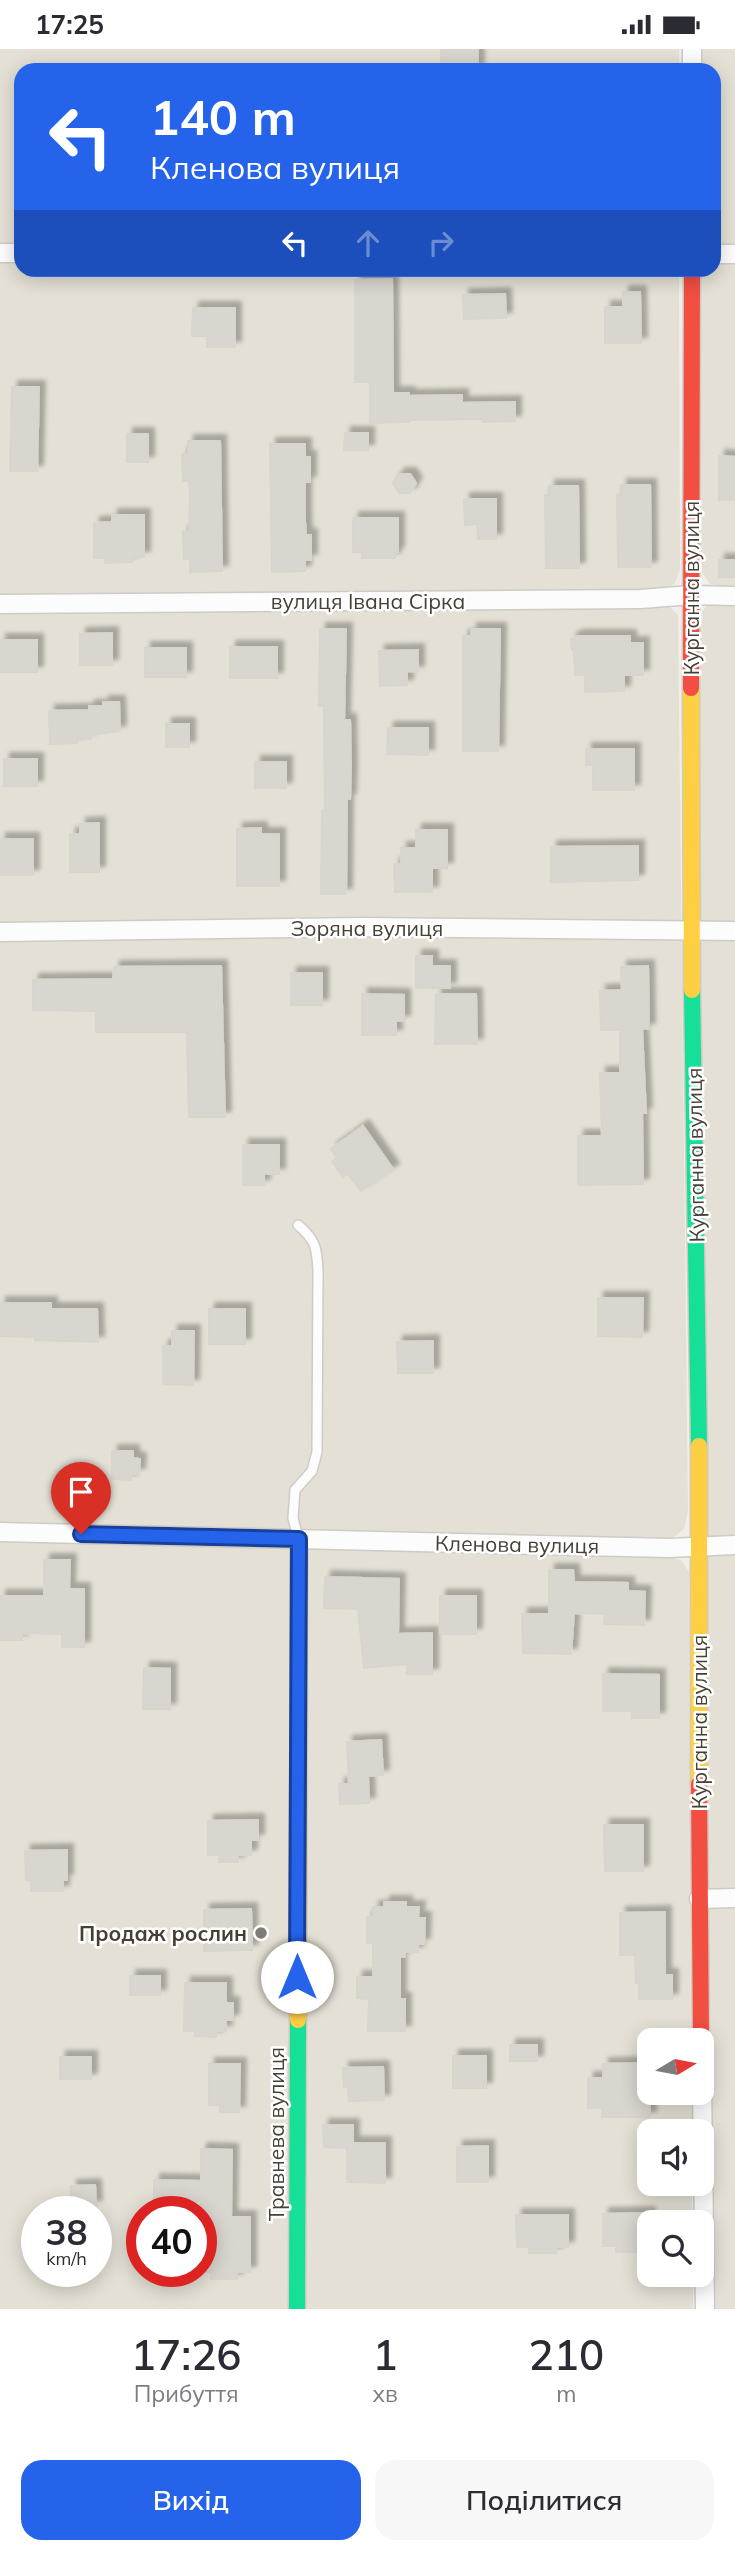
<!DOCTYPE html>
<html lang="uk">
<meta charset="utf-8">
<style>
:root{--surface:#fff;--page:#f7f7f7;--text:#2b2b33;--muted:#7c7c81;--accent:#2563eb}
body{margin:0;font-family:Mulish,sans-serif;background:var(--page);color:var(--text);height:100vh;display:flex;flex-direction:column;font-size:26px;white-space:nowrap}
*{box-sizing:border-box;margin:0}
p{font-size:23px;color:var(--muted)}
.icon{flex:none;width:38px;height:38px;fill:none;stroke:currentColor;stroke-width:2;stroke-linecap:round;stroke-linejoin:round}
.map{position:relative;height:2260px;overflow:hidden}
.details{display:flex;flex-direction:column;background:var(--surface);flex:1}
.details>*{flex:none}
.guide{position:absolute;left:14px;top:14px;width:707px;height:214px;border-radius:21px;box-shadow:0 4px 18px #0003;background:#2563eb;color:#fff;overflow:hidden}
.needle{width:46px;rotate:80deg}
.controls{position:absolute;left:637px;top:1979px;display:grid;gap:14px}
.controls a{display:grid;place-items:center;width:77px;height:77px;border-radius:14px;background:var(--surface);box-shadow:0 4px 18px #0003;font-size:35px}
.speed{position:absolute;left:21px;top:2147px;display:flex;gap:14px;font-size:35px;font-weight:700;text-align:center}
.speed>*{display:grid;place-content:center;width:91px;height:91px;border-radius:50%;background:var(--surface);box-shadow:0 4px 18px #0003;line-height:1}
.speed small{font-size:18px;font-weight:400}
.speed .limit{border:10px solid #d22;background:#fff;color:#111}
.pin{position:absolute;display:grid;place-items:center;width:60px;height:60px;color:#fff;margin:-72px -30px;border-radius:50% 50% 50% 0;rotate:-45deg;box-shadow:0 0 7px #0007}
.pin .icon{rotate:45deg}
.me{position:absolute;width:77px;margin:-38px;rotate:0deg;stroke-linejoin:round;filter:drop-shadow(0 0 5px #0008)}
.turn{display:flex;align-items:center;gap:24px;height:147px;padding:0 21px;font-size:32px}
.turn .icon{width:91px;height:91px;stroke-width:2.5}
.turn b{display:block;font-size:49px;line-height:60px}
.lanes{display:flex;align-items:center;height:66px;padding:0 21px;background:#0003;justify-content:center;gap:35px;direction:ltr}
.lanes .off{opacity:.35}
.eta{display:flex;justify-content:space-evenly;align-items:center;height:119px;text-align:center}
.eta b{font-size:42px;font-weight:600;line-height:49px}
.button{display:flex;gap:14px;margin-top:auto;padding:14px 21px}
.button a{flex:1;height:80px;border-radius:21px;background:var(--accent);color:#fff;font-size:28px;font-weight:600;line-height:80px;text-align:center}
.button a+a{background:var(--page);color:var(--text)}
.status{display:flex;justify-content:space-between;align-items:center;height:49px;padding:0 35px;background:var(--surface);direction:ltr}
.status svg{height:19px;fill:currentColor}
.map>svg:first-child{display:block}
</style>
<div class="status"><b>17:25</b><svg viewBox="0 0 49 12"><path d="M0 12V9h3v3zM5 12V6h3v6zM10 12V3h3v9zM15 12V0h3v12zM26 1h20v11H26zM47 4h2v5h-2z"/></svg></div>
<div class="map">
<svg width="735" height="2260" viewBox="0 0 735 2260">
<defs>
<filter id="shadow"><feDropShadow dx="6" dy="-6" stdDeviation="2" flood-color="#0004"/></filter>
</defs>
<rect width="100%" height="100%" fill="#f0eee8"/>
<path fill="#e4e0d5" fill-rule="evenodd" d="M 0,0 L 679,0 L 679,21 L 21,21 L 21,220 L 674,220 L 679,227 L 680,519 L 675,534 L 663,543 L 525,558 L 669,557 L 678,566 L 688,1462 L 684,1480 L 670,1491 L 0,1475 Z
M 702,0 L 735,0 L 735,195 L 720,195 L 714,193 L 714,21 L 702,21 Z
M 721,214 L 735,214 L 735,540 L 710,535 L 698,518 L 700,231 L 706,221 L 714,220 L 714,216 Z
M 735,554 L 735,2260 L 713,2260 L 697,569 L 707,556 Z
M 0,1490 L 668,1507 L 681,1511 L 689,1523 L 691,1991 L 649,1992 L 649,2044 L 692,2044 L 692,2082 L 649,2082 L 649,2135 L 692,2135 L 692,2173 L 649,2174 L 649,2226 L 693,2226 L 693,2260 L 0,2260 ZM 37,2163 L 96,2163 L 96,2222 L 37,2222 ZM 142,2163 L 201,2163 L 201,2222 L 142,2222 Z"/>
<path fill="#d9d6d0" stroke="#d8d5ce" stroke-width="2" filter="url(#shadow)" d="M 441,0 L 478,0 L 478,21 L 441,21 Z
M 392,230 L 393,344 L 409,344 L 409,347 L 462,346 L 462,354 L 515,353 L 515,372 L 483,373 L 483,370 L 409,371 L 409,373 L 370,374 L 370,333 L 355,333 L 355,231 Z
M 623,243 L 640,243 L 641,294 L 605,294 L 605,258 L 623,258 Z
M 505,245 L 506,269 L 464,270 L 463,246 Z
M 193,259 L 235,259 L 235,298 L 207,298 L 207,287 L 192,287 Z
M 12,338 L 39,338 L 37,422 L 10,422 Z
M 345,384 L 368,384 L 368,401 L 344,401 Z
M 127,385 L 148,385 L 148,413 L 127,413 Z
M 188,392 L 220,392 L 222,522 L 190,523 L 190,510 L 184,510 L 183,483 L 189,483 L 190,444 L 189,432 L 183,432 L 182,405 L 188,405 Z
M 270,395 L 305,395 L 305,408 L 310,408 L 310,433 L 305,433 L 305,473 L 306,486 L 311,486 L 311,511 L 305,511 L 305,522 L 272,523 Z
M 719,407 L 735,408 L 735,451 L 719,451 Z
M 399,425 L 410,425 L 416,434 L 410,444 L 399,444 L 393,434 Z
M 621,436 L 650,436 L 651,518 L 618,518 L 617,446 L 621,445 Z
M 549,437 L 578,437 L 579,519 L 546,519 L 545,446 L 549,446 Z
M 464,450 L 496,450 L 496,490 L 478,490 L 477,475 L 465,476 Z
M 112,466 L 144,466 L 144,508 L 132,508 L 132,513 L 105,514 L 105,509 L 94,509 L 94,474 L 112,473 Z
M 353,469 L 398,469 L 398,503 L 395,503 L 395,509 L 362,509 L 362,503 L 353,503 Z
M 719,511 L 735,511 L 735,528 L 719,528 Z
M 320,580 L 346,580 L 344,671 L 350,671 L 351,718 L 350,750 L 347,750 L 346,845 L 321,845 L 322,762 L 325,762 L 324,657 L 319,657 Z
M 471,580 L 500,580 L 498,702 L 463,702 L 463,587 L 471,587 Z
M 112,584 L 112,616 L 80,616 L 80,585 Z
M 578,587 L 630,587 L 630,594 L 643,594 L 643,626 L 624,626 L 624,642 L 585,643 L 585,626 L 575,626 L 574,603 L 571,599 L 571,590 Z
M 0,591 L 37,591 L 37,623 L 0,623 Z
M 230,598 L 277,598 L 277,629 L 230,629 Z
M 145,599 L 186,599 L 186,628 L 145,628 Z
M 418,601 L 418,623 L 407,622 L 407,636 L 380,637 L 379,602 Z
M 103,653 L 119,653 L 120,682 L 91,686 L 91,690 L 77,690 L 77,694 L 50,695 L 49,662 L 89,661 L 89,657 L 103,657 Z
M 166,675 L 189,675 L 189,698 L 166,698 Z
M 388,679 L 428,679 L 428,706 L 387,705 Z
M 586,700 L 634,700 L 634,741 L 593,741 L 593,716 L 586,716 Z
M 4,710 L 37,710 L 37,737 L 4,737 Z
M 255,713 L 286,713 L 286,739 L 255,739 Z
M 99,774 L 99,823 L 70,823 L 70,785 L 80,785 L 80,775 Z
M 261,779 L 261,785 L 279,785 L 279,837 L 237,837 L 237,780 Z
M 416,781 L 447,781 L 447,819 L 432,819 L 432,843 L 395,843 L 394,815 L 401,815 L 401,799 L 416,799 Z
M 0,790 L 33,790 L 33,826 L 0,826 Z
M 638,797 L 638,831 L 551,833 L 551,798 Z
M 416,907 L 432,907 L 432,917 L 450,917 L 450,939 L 416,939 Z
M 221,917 L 225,1068 L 189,1068 L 187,983 L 96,983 L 96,962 L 33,961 L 33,931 L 113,930 L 114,918 Z
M 648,917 L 649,980 L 642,980 L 646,1064 L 642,1064 L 643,1135 L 578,1136 L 578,1087 L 602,1087 L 600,1024 L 620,1024 L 620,981 L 601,981 L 600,942 L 622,941 L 621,918 Z
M 291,924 L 322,924 L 322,956 L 291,956 Z
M 362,945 L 404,946 L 404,972 L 396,972 L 396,986 L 362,986 Z
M 436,945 L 476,945 L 477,995 L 435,995 Z
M 363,1077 L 393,1120 L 361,1142 L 347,1124 L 343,1128 L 332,1113 L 337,1109 L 331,1100 Z
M 243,1096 L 279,1096 L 279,1125 L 264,1125 L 264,1136 L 243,1136 Z
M 598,1249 L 643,1249 L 642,1288 L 598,1287 Z
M 0,1254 L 51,1254 L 51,1260 L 97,1260 L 98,1293 L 35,1291 L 35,1288 L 0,1287 Z
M 209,1260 L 245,1260 L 245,1295 L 209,1295 Z
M 172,1282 L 194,1282 L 193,1336 L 163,1335 L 163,1297 L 172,1297 Z
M 433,1292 L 433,1324 L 398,1324 L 397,1293 Z
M 112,1402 L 133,1402 L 133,1409 L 140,1410 L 139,1425 L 132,1425 L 131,1431 L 112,1430 Z
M 44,1511 L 70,1511 L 69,1540 L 84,1540 L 84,1598 L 62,1598 L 62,1585 L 22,1584 L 22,1591 L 0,1591 L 0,1547 L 44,1547 Z
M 549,1521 L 573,1521 L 574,1533 L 628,1534 L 628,1542 L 645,1543 L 644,1576 L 604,1575 L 605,1565 L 574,1564 L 571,1605 L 523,1604 L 522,1565 L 549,1565 Z
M 325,1528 L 399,1530 L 398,1585 L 432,1584 L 432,1625 L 407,1625 L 407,1615 L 364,1619 L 358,1560 L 324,1559 Z
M 440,1547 L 476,1547 L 476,1585 L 440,1585 Z
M 144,1619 L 170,1620 L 170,1660 L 143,1660 Z
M 603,1625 L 659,1626 L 659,1669 L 632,1669 L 632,1662 L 603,1662 Z
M 381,1691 L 383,1726 L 368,1727 L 369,1754 L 340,1755 L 339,1735 L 349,1735 L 347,1693 Z
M 258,1771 L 258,1791 L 251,1791 L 251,1806 L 237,1806 L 238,1813 L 219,1813 L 220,1806 L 208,1806 L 208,1772 Z
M 604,1776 L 643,1776 L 643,1822 L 605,1822 Z
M 67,1801 L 67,1831 L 63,1831 L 63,1842 L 31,1842 L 31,1831 L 26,1831 L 25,1802 Z
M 384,1853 L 406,1853 L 406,1858 L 419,1858 L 418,1869 L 425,1869 L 424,1895 L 418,1895 L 418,1903 L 405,1903 L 405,1908 L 400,1908 L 400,1950 L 405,1950 L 405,1982 L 368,1982 L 369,1950 L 357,1949 L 357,1928 L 373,1928 L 373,1894 L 367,1894 L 367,1868 L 373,1868 L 373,1858 L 384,1858 Z
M 251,1860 L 252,1901 L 204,1902 L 204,1861 Z
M 665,1863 L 665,1926 L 672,1926 L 672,1950 L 639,1950 L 639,1934 L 636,1934 L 635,1906 L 620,1906 L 620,1864 Z
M 130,1927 L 160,1927 L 160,1946 L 130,1946 Z
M 185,1934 L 226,1934 L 226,1954 L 233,1954 L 233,1971 L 226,1971 L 226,1982 L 216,1982 L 216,1988 L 195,1987 L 195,1982 L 184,1982 Z
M 510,1996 L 537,1996 L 537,2012 L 510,2012 Z
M 453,2007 L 486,2007 L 486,2039 L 453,2039 Z
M 60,2008 L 91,2008 L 91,2030 L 60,2030 Z
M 649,2014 L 650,2068 L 602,2068 L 602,2059 L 588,2059 L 588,2029 L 603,2029 L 603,2015 Z
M 209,2015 L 240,2015 L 239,2063 L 220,2063 L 220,2056 L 209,2056 Z
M 383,2018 L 384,2051 L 349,2052 L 348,2038 L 344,2038 L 343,2019 Z
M 323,2076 L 353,2076 L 353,2094 L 385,2094 L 385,2134 L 347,2133 L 347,2099 L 324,2098 Z
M 488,2097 L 488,2133 L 457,2133 L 457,2098 Z
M 201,2100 L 232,2101 L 231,2168 L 250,2168 L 250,2223 L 237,2223 L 237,2230 L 211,2230 L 211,2223 L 201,2223 L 201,2152 L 154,2152 L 154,2131 L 201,2132 Z
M 95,2136 L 96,2157 L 71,2157 L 71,2137 Z
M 649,2164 L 649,2197 L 643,2197 L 643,2203 L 616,2203 L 616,2197 L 603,2197 L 603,2165 Z
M 516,2166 L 568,2166 L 568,2198 L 556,2198 L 556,2204 L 529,2204 L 529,2198 L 517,2198 Z"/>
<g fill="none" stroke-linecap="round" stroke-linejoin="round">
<defs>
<path id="lane" d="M 298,1489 L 293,1469 L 295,1441 L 312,1422 L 317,1403 L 318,1222 C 317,1200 316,1191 298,1176"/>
<path id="street" d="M 692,0 L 692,21
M 0,204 L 21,204
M 714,205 L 735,205
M 0,555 L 641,550 L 691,546 L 735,547
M 0,883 L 363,878 L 735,882
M 0,1483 L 669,1499 L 735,1496
M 699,1850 L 735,1849
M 702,2034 L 705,2260"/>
<path id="fast" d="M 692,941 L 699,1397
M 297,2260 L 298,1971"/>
<path id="slow" d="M 691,639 L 692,941
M 699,1397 L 699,1735
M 298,1971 L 299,1490"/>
<path id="jam" d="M 691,639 L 692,220
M 699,1735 L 701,1992"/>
</defs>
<use href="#lane" stroke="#cecbc6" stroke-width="12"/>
<use href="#street" stroke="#cecbc6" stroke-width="21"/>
<use href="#fast" stroke="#cfcbbf" stroke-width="19"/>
<use href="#slow" stroke="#cfcbbf" stroke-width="19"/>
<use href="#jam" stroke="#cfcbbf" stroke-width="19"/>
<use href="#lane" stroke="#fdfcfc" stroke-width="9"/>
<use href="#street" stroke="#fdfcfc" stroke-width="18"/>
<use href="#fast" stroke="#16e098" stroke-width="16"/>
<use href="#slow" stroke="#ffcf43" stroke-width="16"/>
<use href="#jam" stroke="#f24e42" stroke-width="16"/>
</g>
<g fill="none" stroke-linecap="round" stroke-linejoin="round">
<defs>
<path id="route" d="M 81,1485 L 299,1490 L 297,1928"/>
</defs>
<use href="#route" stroke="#184099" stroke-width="18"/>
<use href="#route" stroke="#2563eb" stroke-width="12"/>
</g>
<circle fill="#817c73" stroke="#fff" stroke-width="2.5" cx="261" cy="1884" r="7"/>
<g text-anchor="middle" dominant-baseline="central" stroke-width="5" stroke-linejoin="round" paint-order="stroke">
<g font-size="21" fill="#453f34" stroke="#fff">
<text transform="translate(691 539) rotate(-90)">Курганна вулиця</text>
<text x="368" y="552">вулиця Івана Сірка</text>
<text x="367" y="879">Зоряна вулиця</text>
<text transform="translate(695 1106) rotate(-91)">Курганна вулиця</text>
<text transform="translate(517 1495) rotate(1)">Кленова вулиця</text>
<text transform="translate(699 1673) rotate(-90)">Курганна вулиця</text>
<text transform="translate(276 2085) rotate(-90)">Травнева вулиця</text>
</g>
<g font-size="21" font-weight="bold" fill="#453f34" stroke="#fff" text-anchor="end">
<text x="247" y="1884">Продаж рослин</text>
</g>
</g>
</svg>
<div class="controls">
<a><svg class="needle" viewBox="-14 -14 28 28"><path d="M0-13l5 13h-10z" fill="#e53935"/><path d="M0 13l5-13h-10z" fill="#7c7c81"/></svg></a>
<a><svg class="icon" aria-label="sound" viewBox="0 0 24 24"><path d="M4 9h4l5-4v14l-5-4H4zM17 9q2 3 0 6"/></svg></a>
<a><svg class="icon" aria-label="search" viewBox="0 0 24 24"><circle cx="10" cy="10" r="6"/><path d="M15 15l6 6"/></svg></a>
</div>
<div class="speed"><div>38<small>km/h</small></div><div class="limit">40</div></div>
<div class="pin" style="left:81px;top:1485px;background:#d93025"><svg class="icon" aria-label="arrive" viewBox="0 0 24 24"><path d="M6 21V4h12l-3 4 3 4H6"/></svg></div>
<svg class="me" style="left:297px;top:1928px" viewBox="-20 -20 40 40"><circle r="19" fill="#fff"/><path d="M0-13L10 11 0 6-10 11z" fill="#2563eb"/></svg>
<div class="guide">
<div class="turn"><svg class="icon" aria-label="left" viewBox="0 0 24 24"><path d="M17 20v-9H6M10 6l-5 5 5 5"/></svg><div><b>140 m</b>Кленова вулиця</div></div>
<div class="lanes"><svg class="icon" aria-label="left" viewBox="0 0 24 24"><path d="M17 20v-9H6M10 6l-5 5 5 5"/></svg><svg class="icon off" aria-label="ahead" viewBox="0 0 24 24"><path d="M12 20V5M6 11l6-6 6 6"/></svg><svg class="icon off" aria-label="right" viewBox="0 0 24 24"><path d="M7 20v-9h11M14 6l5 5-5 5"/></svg></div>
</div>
</div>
<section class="details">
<div class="eta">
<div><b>17:26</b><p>Прибуття</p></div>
<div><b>1</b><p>хв</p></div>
<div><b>210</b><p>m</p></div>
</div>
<div class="button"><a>Вихід</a><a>Поділитися</a></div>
</section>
